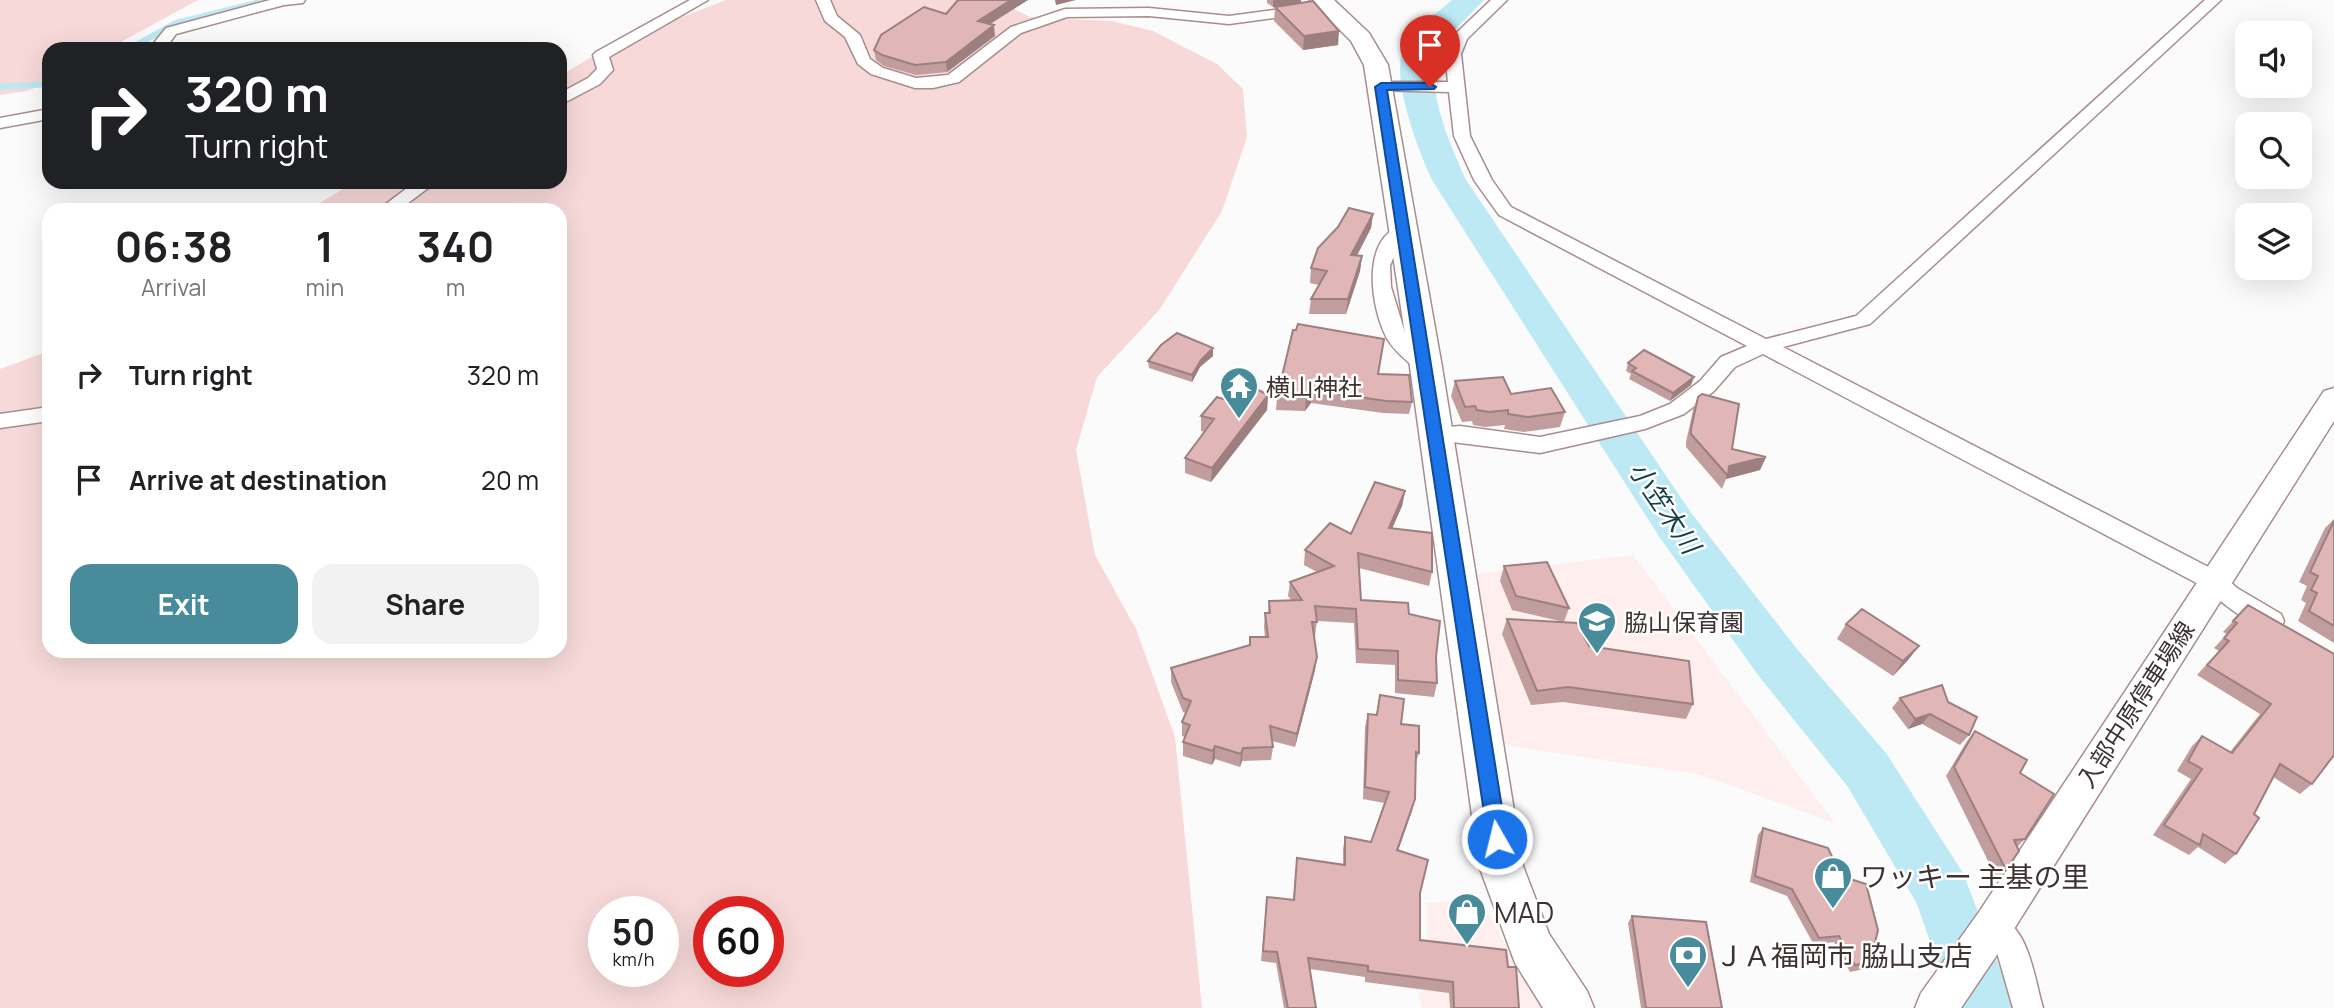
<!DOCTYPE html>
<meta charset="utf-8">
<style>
:root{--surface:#fff;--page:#f2f2f2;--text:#202124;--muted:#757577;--accent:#488b9a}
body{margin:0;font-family:Manrope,"Noto Sans JP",sans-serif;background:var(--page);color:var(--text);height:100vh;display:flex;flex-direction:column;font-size:26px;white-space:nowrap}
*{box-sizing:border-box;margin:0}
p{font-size:23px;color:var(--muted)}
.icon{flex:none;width:38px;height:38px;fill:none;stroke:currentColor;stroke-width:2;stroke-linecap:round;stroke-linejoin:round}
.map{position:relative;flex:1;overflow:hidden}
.side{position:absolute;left:42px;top:203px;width:525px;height:455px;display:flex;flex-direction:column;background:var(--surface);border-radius:21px;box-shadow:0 7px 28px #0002}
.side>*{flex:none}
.hud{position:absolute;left:42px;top:42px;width:525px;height:147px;border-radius:21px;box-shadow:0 7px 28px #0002;background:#202124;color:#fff;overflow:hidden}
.buttons{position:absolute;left:2235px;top:21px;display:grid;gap:14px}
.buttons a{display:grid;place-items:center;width:77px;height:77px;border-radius:14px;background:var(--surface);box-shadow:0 7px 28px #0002;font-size:35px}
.speed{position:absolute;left:588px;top:896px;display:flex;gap:14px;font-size:35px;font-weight:700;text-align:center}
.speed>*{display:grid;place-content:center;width:91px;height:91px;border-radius:50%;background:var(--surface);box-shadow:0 7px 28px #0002;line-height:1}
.speed small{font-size:18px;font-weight:400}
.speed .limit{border:10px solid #d22;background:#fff;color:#111}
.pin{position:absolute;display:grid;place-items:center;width:60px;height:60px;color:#fff;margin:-72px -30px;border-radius:50% 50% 50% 0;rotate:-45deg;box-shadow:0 0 7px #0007}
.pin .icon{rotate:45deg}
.me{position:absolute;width:77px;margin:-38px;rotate:352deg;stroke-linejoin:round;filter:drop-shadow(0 0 5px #0008)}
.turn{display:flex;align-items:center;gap:24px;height:147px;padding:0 28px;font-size:32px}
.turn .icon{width:91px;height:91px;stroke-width:2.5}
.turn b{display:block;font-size:49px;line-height:60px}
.eta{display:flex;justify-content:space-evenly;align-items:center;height:119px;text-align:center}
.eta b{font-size:42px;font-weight:700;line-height:49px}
.button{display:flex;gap:14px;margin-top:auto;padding:14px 28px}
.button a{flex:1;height:80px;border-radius:21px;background:var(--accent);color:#fff;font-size:28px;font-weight:700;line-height:80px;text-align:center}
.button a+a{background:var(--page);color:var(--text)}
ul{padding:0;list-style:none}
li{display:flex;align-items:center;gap:21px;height:105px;padding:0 28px}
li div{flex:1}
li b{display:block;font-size:26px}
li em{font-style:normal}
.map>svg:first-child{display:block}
</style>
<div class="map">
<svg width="2334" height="1008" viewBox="0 0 2334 1008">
<rect width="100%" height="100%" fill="#fbfbfb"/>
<path fill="#feeeee" d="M 1633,555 L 1835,823 L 1698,774 L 1509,746 L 1498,736 L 1474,574 Z
M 1480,899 L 1542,1008 L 1422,1008 L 1418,994 L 1428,988 L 1427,903 Z"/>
<path fill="#f7d9d9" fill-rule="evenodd" d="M 0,0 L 198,0 L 108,49 L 49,49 L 49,82 L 27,91 L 0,95 Z
M 726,0 L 996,0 L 1030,17 L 1112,21 L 1153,31 L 1217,64 L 1243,89 L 1247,137 L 1222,211 L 1160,309 L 1097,377 L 1076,450 L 1095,555 L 1136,629 L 1175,737 L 1202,1008 L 0,1008 L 0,369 L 49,351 L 49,651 L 560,651 L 560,210 L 308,210 L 355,182 L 560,182 L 560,76 L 615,43 ZM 604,912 L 663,912 L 663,971 L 604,971 ZM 709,912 L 768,912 L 768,971 L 709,971 Z"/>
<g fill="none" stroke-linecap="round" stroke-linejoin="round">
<path stroke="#bce9f3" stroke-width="6" d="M 129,49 L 176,23 L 268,0
M 0,87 L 49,84"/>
<path fill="#bce9f3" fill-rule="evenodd" d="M 1452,0 L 1484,0 L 1433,52 C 1430,97 1448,140 1466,180 L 1692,514 L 1797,649 L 1886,753 L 1963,873 L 2015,1008 L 1953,1008 L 1917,904 L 1848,787 L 1761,679 L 1660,538 L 1432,180 C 1419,152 1391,80 1403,50 C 1410,33 1438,12 1452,0 Z"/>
<defs>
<path id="minor" d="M 270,0 L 305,0 L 303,3 L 284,5 L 176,34 L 165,49 L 149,49 L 166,28 Z
M 690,0 L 708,0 L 609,57 L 613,70 L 600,84 L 560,105 L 560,93 L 588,78 L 597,69 L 593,55 L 596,52 Z
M 816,0 L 830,0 L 837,16 L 860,35 L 870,59 L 883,68 L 916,78 L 948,75 L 1011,27 L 1065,9 L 1149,8 L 1229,16 L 1304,6 L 1311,10 L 1304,14 L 1229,24 L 1149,16 L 1067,17 L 1021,33 L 959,82 L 933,88 L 915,88 L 871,74 L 858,64 L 845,37 L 825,21 Z
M 1491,0 L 1507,0 L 1467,39 L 1461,54 L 1470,136 L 1492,180 L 1511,207 L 1766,339 L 1856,316 L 2205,0 L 2221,0 L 1870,324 L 1783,347 L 2222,574 L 2237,588 L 2281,614 L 2284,621 L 2281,628 C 2260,635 2220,602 2206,588 L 1763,354 L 1735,367 L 1714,391 L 1684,414 L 1645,429 L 1540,453 L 1428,439 L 1425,434 L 1428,429 L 1460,426 L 1540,437 L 1640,416 L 1670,404 L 1700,381 L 1721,357 L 1747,346 L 1499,215 L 1474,180 L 1454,136 L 1449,92 L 1375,90 L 1373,87 L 1381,82 L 1448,82 L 1445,54 L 1452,37 Z
M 49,109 L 49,119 L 0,128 L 0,118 Z
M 415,182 L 436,182 L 399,210 L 378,210 Z
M 1404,225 L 1413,230 L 1398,246 L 1390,266 L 1391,287 L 1406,336 L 1436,367 L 1433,372 L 1419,372 C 1409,362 1395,352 1388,340 C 1371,311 1359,236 1404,225 Z
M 49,407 L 49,421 L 0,428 L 0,414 Z
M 1993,912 C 2030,927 2033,974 2043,1008 L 2013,1008 L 1996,949 L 1983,936 L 1978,926 L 1983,916 Z"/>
<path id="secondary" d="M 2334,388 L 2334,421 L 2007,940 L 1961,1008 L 1915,1008 L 1921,993 L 1979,912 L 2324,391 Z"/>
<path id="primary" d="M 1310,0 L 1334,0 L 1369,33 L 1388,65 L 1442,367 L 1523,866 L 1549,934 L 1587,991 L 1594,1008 L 1543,1008 L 1515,963 L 1479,866 L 1410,367 L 1364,65 L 1351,41 Z"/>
</defs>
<use href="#minor" stroke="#a88d8e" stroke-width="3"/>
<use href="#secondary" stroke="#a88d8e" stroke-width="3"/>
<use href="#primary" stroke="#a88d8e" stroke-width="3"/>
<use href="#minor" fill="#fff" fill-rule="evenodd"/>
<use href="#secondary" fill="#fff" fill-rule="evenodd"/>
<use href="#primary" fill="#fff" fill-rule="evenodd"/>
</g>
<path fill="#c19d9d" d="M 958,0 L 1028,0 L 990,24 L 995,36 L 947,72 L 916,75 L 884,66 L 876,60 L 874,50 L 946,14 Z
M 1267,0 L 1301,0 L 1301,3 L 1338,45 L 1303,50 L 1274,21 L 1275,7 L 1298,4 L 1273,7 L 1267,3 Z
M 1373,214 L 1371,228 L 1357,256 L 1362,256 L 1360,271 L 1346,314 L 1309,314 L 1311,299 L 1319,285 L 1310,283 L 1311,268 Z
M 1213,348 L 1213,356 L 1200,367 L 1192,382 L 1149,368 L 1148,361 Z
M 1628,363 L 1694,377 L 1691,385 L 1670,401 L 1629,379 L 1631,374 L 1626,371 Z
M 1378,374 L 1412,402 L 1409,414 L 1383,413 L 1311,403 L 1305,411 L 1276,410 L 1277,397 Z
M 1455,381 L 1511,394 L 1565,412 L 1560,427 L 1524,432 L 1504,429 L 1505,425 L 1485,427 L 1473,425 L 1472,421 L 1462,422 L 1451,396 Z
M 1268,395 L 1267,410 L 1211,482 L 1185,473 L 1185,458 L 1205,432 L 1201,431 L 1201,416 L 1223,399 Z
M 1698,397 L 1732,449 L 1766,457 L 1760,470 L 1726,479 L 1722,489 L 1686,447 L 1686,442 L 1693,410 Z
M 1405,491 L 1402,506 L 1392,529 L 1432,572 L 1429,586 L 1359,568 L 1361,600 L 1409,614 L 1436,657 L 1437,683 L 1434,697 L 1395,693 L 1395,665 L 1356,663 L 1354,623 L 1317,621 L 1315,636 L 1314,636 L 1315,670 L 1295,747 L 1272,741 L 1273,747 L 1271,760 L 1242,761 L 1240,767 L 1215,759 L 1212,765 L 1183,756 L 1183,742 L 1185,737 L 1182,736 L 1182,722 L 1186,713 L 1183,712 L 1171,682 L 1171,668 L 1249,646 L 1250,637 L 1265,637 L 1264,627 L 1265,613 L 1268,613 L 1269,601 L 1291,600 L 1288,596 L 1290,582 L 1317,572 L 1304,565 L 1305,550 L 1351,534 Z
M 2334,519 L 2334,643 L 2298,621 L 2306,603 L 2301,600 L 2307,586 L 2299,582 L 2325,528 Z
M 1504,566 L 1569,608 L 1564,622 L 1589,646 L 1693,704 L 1686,719 L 1563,702 L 1531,705 L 1502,634 L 1507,619 L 1564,622 L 1512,610 L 1500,581 Z
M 2248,605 L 2312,784 L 2300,794 L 2273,777 L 2254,814 L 2236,854 L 2225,864 L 2198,847 L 2189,855 L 2153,835 L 2191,779 L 2177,771 L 2192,746 L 2202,736 L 2230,752 L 2260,714 L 2197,675 L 2219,651 L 2214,648 L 2227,634 L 2223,632 Z
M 1846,624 L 1919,646 L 1908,660 L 1893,676 L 1837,639 Z
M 1380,695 L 1401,724 L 1419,753 L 1415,765 L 1415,799 L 1398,851 L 1420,893 L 1420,940 L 1508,967 L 1519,1008 L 1450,1008 L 1449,993 L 1365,982 L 1365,977 L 1310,969 L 1316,1008 L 1284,1008 L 1276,963 L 1261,961 L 1267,897 L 1293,900 L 1297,858 L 1343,864 L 1343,849 L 1345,837 L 1371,842 L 1384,803 L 1363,799 L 1365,727 L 1368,714 L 1376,715 Z
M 1900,698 L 1948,702 L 1969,735 L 1960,745 L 1922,724 L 1908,729 L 1892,708 Z
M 1975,731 L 2020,773 L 2025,839 L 2017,847 L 2006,870 L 1997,879 L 1946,776 L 1967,741 Z
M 1763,828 L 1870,963 L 1864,969 L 1850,972 L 1834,942 L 1814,945 L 1787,896 L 1750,882 L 1758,835 Z
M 1632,916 L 1722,1008 L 1641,1008 L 1628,923 Z"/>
<path fill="#9d7f80" d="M 1011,0 L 1028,0 L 979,31 L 978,21 Z
M 1055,0 L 1076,0 L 1056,5 Z
M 1273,0 L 1301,0 L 1301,3 L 1273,7 Z
M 994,25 L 995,36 L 947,72 L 946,62 Z
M 1339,31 L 1338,45 L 1303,50 L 1304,36 Z
M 1373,214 L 1371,228 L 1349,270 L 1351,255 Z
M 1362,256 L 1360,271 L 1346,314 L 1348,299 Z
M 1213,348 L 1213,356 L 1200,367 L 1192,382 L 1192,375 L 1201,360 Z
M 1694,377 L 1691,385 L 1670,401 L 1673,393 Z
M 1312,390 L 1311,403 L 1305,411 L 1306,398 Z
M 1268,395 L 1267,410 L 1211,482 L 1212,468 Z
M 1766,457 L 1760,470 L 1726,479 L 1729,466 Z
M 1405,491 L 1402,506 L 1386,542 L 1389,528 Z
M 1919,646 L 1908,660 L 1893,676 L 1903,661 Z
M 1317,657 L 1315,670 L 1295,747 L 1297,734 Z
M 1930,714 L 1922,724 L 1908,729 L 1915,719 Z
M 1215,746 L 1215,759 L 1212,765 L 1213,751 Z
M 1243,748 L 1242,761 L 1240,767 L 1241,754 Z
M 1415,799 L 1412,811 L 1394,862 L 1397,850 Z"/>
<path fill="#e0b6b7" stroke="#9d7f80" stroke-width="2" d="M 958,0 L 1011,0 L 978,21 L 994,25 L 946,62 L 915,65 L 882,55 L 874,50 L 881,35 L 924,7 L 946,14 Z
M 1313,1 L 1339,31 L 1304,36 L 1275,7 Z
M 1349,208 L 1373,214 L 1351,255 L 1362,256 L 1348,299 L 1311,299 L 1327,271 L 1311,268 L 1318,248 L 1338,227 Z
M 1298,324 L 1384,339 L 1378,374 L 1409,375 L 1412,402 L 1386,401 L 1312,390 L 1306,398 L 1277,397 L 1293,330 L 1296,330 Z
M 1177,333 L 1213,348 L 1201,360 L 1192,375 L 1148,361 L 1161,345 Z
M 1644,350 L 1694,377 L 1673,393 L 1632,371 L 1636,368 L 1628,363 Z
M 1503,377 L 1511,394 L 1551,388 L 1565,412 L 1528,417 L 1508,414 L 1508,410 L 1489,412 L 1477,410 L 1475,406 L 1465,407 L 1455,381 Z
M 1240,380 L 1268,395 L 1212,468 L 1185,458 L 1214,419 L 1201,416 L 1217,397 L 1223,399 Z
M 1702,394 L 1739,404 L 1732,449 L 1766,457 L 1729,466 L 1728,476 L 1691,434 L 1691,429 L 1698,397 Z
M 1375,482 L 1405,491 L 1389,528 L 1432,533 L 1432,572 L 1358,553 L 1361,600 L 1408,603 L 1409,614 L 1440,621 L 1436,657 L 1437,683 L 1398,680 L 1398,651 L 1358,649 L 1356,609 L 1315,606 L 1317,622 L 1312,622 L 1317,657 L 1297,734 L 1270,726 L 1273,747 L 1243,748 L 1241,754 L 1215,746 L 1213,751 L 1183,742 L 1190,725 L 1182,722 L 1191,701 L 1183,698 L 1171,668 L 1250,645 L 1250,637 L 1268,637 L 1265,613 L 1270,613 L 1269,601 L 1302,600 L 1290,582 L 1334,566 L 1305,550 L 1330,523 L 1351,534 Z
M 2334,521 L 2334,626 L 2309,611 L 2317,593 L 2311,590 L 2318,576 L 2310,572 Z
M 1547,562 L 1569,608 L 1516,596 L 1504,566 Z
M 2248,605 L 2334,654 L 2334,755 L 2312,784 L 2280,764 L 2254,814 L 2259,818 L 2236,854 L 2203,834 L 2200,845 L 2164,825 L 2202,769 L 2188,761 L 2202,736 L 2232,753 L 2271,704 L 2207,665 L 2229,641 L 2224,638 L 2237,623 L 2233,621 Z
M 1862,609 L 1919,646 L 1903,661 L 1846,624 Z
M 1507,619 L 1577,623 L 1589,646 L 1689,661 L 1693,704 L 1568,687 L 1537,691 Z
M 1942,685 L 1948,702 L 1977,717 L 1969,735 L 1930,714 L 1915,719 L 1900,698 Z
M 1380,695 L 1404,699 L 1401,724 L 1419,726 L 1419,753 L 1416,752 L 1415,799 L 1397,850 L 1428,860 L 1420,893 L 1420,940 L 1506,950 L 1508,967 L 1516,967 L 1519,1008 L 1454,1008 L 1453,982 L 1368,971 L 1368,966 L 1308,958 L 1316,1008 L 1288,1008 L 1277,952 L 1263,951 L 1267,897 L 1294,900 L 1297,858 L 1345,865 L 1345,837 L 1371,842 L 1389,792 L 1365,787 L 1368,714 L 1377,715 Z
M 1975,731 L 2027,760 L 2020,773 L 2054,794 L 2025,839 L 2014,840 L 2019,851 L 2006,870 L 1954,767 Z
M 1763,828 L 1828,848 L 1841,876 L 1866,884 L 1878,930 L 1870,963 L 1855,965 L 1839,936 L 1819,938 L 1792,889 L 1755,876 Z
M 1632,916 L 1706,922 L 1722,1008 L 1646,1008 Z"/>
<path fill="#1a73e8" stroke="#114b97" stroke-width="2" d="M 1430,83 L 1436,87 L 1434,89 L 1387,90 L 1507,839 L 1504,846 L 1497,848 L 1490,846 L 1488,839 L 1375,87 L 1381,83 Z"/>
<defs>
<symbol id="temple-pin" viewBox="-11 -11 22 30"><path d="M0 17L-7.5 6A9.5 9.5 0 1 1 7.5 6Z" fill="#488b9a" stroke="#fff"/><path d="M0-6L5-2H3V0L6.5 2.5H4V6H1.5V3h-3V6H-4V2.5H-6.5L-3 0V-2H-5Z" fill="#fff"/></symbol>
<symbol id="school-pin" viewBox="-11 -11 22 30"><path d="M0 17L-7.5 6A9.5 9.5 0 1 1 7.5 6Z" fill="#488b9a" stroke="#fff"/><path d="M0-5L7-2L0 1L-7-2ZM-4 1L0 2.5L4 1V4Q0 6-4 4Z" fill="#fff"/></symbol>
<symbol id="shop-pin" viewBox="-11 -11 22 30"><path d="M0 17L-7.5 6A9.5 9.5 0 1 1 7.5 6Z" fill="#488b9a" stroke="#fff"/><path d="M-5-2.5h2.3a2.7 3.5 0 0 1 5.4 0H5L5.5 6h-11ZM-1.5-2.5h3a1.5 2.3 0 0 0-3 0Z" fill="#fff"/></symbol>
<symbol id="bank-pin" viewBox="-11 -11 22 30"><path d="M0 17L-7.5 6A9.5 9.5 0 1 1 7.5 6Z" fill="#488b9a" stroke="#fff"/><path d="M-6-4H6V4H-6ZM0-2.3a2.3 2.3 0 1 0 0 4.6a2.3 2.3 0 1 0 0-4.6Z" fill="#fff"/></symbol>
</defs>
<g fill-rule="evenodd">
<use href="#temple-pin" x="1217" y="364" width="44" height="60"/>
<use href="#school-pin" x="1575" y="599" width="44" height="60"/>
<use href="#shop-pin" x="1811" y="854" width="44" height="60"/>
<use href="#shop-pin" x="1445" y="890" width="44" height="60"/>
<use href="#bank-pin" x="1666" y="933" width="44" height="60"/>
</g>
<g text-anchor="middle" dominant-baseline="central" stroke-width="5" stroke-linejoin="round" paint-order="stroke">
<g font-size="24" fill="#3e3233" stroke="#fff" text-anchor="start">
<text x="1266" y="386">横山神社</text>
<text x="1624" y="621">脇山保育園</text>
</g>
<g font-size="24" fill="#3e3233" stroke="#fff">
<text transform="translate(2135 704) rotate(-57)">入部中原停車場線</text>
</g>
<g font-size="26" font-style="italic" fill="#153e46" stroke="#fff">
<text transform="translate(1665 507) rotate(56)">小笠木川</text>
</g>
<g font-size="28" fill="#3e3233" stroke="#fff" text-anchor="start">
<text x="1860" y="876">ワッキー 主基の里</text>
<text x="1494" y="912">MAD</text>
<text x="1715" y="955">ＪＡ福岡市 脇山支店</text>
</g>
</g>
</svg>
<div class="buttons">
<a><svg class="icon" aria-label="sound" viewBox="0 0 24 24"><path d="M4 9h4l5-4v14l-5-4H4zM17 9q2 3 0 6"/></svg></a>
<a><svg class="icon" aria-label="search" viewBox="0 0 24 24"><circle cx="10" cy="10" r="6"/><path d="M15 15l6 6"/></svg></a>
<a><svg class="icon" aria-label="layers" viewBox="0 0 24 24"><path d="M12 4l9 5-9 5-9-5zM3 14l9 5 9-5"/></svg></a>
</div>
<div class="speed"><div>50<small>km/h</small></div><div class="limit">60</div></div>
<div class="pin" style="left:1430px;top:87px;background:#d93025"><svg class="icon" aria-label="arrive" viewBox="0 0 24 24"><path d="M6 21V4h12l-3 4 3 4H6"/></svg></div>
<svg class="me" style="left:1497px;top:839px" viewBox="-20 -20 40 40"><circle r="17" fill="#1a73e8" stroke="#fff" stroke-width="3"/><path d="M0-11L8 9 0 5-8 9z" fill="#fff"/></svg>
<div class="hud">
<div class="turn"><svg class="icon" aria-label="right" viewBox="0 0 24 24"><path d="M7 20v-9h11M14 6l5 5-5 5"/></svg><div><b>320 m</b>Turn right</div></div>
</div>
<section class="side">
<div class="eta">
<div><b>06:38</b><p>Arrival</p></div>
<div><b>1</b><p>min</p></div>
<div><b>340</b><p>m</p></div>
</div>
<ul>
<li><svg class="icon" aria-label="right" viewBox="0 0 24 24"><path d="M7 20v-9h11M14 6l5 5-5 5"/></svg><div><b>Turn right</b></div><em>320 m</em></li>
<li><svg class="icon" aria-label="arrive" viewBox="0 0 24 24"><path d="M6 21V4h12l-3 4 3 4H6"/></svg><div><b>Arrive at destination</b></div><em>20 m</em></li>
</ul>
<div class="button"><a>Exit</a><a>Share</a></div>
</section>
</div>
